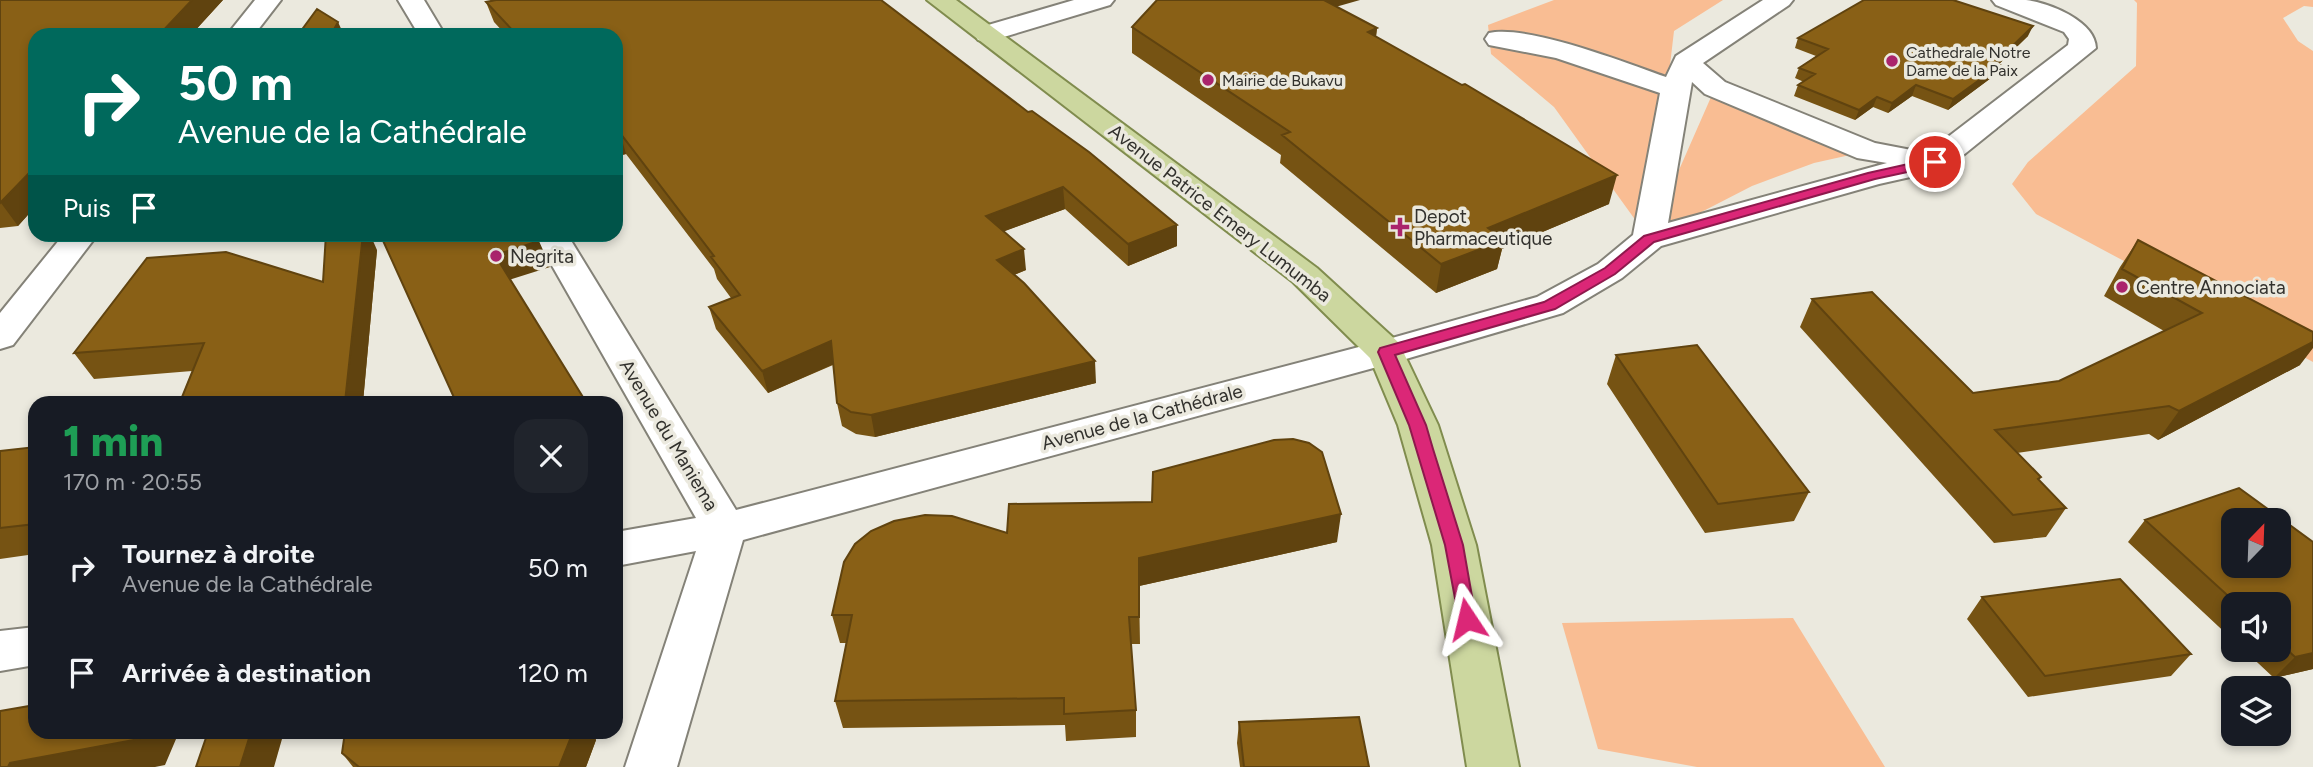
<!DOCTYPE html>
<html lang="fr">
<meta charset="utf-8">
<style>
:root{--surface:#171b24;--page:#20242c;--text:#f1f3f6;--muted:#9ea1a6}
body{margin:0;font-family:Figtree,sans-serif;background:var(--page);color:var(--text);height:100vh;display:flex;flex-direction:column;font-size:26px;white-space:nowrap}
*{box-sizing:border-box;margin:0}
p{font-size:23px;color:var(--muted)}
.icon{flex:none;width:38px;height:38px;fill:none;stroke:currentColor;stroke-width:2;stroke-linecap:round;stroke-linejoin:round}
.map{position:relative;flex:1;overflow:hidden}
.panel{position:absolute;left:28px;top:396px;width:595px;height:343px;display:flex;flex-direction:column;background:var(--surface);border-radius:21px;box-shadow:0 4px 10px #0003}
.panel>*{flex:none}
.guide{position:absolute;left:28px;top:28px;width:595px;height:214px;border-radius:21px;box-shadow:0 4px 10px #0003;background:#00695c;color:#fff;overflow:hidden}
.needle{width:46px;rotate:23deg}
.tools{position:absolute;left:2221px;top:508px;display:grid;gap:14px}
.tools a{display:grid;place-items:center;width:70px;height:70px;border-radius:14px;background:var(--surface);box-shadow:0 4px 10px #0003;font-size:35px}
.pin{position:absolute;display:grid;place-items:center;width:60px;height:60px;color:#fff;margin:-30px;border:4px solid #fff;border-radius:50%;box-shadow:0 2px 7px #0007}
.me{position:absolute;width:77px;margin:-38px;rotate:350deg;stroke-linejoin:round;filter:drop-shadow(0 0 5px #0008)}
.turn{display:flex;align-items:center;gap:24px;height:147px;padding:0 35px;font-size:32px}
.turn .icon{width:91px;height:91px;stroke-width:2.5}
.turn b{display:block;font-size:49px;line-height:60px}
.then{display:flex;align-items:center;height:66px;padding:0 35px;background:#0003;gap:14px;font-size:26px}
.round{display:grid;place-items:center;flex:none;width:74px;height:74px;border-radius:21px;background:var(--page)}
.summary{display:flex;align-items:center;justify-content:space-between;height:119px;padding:0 35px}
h1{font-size:42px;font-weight:800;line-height:52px;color:#1e9e55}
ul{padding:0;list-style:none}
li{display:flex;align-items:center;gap:21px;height:105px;padding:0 35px}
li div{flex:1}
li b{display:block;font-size:26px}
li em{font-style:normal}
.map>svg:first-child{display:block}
</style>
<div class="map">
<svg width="2313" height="767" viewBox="0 0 2313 767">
<rect width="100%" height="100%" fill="#ebe9de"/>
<path fill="#f9bd93" d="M 1554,0 L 1723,0 L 1674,31 L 1650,236 L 1715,88 L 1868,151 L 1814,163 L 1752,186 L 1649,239 L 1554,107 L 1491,54 L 1488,25 Z
M 2134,0 L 2313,0 L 2313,7 L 2304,6 L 2283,18 L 2298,41 L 2313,51 L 2313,362 L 2036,214 L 2012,184 L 2028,162 L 2136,66 L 2137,3 Z
M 1793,618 L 1885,767 L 1697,767 L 1598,749 L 1562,623 Z"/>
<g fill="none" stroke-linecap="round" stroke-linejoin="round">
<defs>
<path id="minor" d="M 255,0 L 281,0 L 254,35 L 227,35 Z
M 398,0 L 424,0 L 445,35 L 419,35 Z
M 1074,0 L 1114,0 L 1110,5 L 987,42 L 978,40 L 974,34 L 978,28 Z
M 1763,0 L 1793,0 L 1789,5 L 1703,63 L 1725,82 L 1875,143 L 1927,153 L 2068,45 L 2069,39 L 2064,32 L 1996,5 L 1992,0 C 2003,0 2015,0 2026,0 C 2050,3 2095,21 2096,48 L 1946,169 L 1879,184 L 1661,246 L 1622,278 L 1563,313 L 1399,361 L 743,540 L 677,767 L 625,767 L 696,551 L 616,566 L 616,532 L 696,518 L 534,234 L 567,234 L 736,510 L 1378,342 L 1537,297 L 1598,264 L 1633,235 L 1660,93 L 1556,58 L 1489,45 L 1485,39 L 1489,33 C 1526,24 1627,63 1666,77 L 1676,56 ZM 1692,82 L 1705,94 L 1857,158 L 1887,163 L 1668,223 Z
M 64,234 L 98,234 L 13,345 L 0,349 L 0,313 Z
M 35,627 L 35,665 L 0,671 L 0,631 Z"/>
<path id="major" d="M 927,0 L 956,0 L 1317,268 L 1399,343 L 1438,425 L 1476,545 L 1519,767 L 1467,767 L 1432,545 L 1398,425 L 1370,358 L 1293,282 Z"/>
</defs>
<use href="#minor" stroke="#848278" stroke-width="4"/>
<use href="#major" stroke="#808c4e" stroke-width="4"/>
<use href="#minor" fill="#fff" fill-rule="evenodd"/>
<use href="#major" fill="#ccd79f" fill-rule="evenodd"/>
</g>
<path fill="#765313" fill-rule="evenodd" d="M 0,0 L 223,0 L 191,35 L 35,35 L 35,207 L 18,226 L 0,228 Z
M 490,0 L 881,0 L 1177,246 L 1128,266 L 1065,209 L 1004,231 L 1026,270 L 1014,275 L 1096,383 L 875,437 L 856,434 L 842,426 L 837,403 L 833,365 L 768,393 L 716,329 L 709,307 L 731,298 L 717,279 L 714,269 L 626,154 L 622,155 L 616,147 L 616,35 L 506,35 L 494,22 L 486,2 L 491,1 Z
M 1336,7 L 1377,28 L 1376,36 L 1609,204 L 1502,249 L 1497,269 L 1436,293 L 1280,163 L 1281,155 L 1132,53 L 1132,27 Z
M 2028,36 L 1999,64 L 1995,75 L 1948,110 L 1912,96 L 1888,113 L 1873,107 L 1855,120 L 1794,96 L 1798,85 L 1804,82 L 1795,78 L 1799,68 L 1816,56 L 1795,48 L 1798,38 Z
M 2138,240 L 2300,365 L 2158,440 L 2149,434 L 2017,453 L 2041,477 L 2039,480 L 2066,508 L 2046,537 L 1994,543 L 1800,327 L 1812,299 L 1973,393 L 2059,381 L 2164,331 L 2104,296 L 2120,267 Z
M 377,250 L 363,402 L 180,402 L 192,371 L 94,379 L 74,353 L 323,282 Z
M 1616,355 L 1809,492 L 1794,521 L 1705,533 L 1607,384 Z
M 35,447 L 35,554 L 0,559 L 0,451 Z
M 2239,488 L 2313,542 L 2313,669 L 2274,678 L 2243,649 L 2278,649 L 2278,604 L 2233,604 L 2233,640 L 2128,542 L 2145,520 ZM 2233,520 L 2278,520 L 2278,565 L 2233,565 Z
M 1007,533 L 1337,542 L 1139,586 L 1140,644 L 1131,644 L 1136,710 L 1136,737 L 1066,741 L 1065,725 L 843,728 L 835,701 L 846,643 L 840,643 L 832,615 Z
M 1982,597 L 2191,654 L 2171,676 L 2028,697 L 1967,619 Z
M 1239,722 L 1369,767 L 1240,767 L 1237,743 Z
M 345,732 L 592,732 L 596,740 L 586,767 L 353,767 L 342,753 Z"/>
<path fill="#60430f" d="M 192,0 L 223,0 L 191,35 L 159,35 Z
M 1305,0 L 1360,0 L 1304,16 Z
M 338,22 L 344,35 L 331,35 Z
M 2033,26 L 2028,36 L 1994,69 L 2000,65 L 1995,75 L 1948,110 L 1953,99 L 1995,63 Z
M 1377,28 L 1374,54 L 1368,32 Z
M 1916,85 L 1912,96 L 1888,113 L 1892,103 Z
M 1877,97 L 1873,107 L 1855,120 L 1859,110 Z
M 620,133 L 626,154 L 622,155 L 616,136 L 616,134 Z
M 35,167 L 35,207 L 18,226 L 1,203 Z
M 1617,175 L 1609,204 L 1502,249 L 1497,269 L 1436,293 L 1441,264 L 1488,228 Z
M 1063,187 L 1065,209 L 989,237 L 986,216 Z
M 1177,225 L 1177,246 L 1128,266 L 1128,244 Z
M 363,234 L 370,234 L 377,250 L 363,402 L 345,402 Z
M 539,241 L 550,267 L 506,281 L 495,255 Z
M 1024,249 L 1026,270 L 999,281 L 997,260 Z
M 831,341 L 836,363 L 768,393 L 762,371 Z
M 2313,342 L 2313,348 L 2300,365 L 2158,440 L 2179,411 Z
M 1095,361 L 1096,383 L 875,437 L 871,415 Z
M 1341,514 L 1337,542 L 1139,586 L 1139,558 Z
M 2313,653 L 2313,669 L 2274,678 L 2295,657 Z
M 142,732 L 179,732 L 165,765 L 155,767 L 8,767 L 10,763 Z
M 251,732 L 284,732 L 274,767 L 240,767 Z
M 573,732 L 592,732 L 596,740 L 586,767 L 559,767 Z"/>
<path fill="#896016" stroke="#60430f" stroke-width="2" fill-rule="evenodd" d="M 0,0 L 192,0 L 159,35 L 35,35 L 35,167 L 0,203 Z
M 496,0 L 881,0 L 1028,112 L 1032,111 L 1089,152 L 1177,225 L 1128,244 L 1063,187 L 986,216 L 1024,249 L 997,260 L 1024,283 L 1095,361 L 871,415 L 851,412 L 837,403 L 831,341 L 762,371 L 709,307 L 740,295 L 711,257 L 714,256 L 620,133 L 616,134 L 616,35 L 517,35 L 486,2 Z
M 1157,0 L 1324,0 L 1377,28 L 1368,32 L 1462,85 L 1465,84 L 1617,175 L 1488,228 L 1504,240 L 1441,264 L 1282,135 L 1290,132 L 1132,27 Z
M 1864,0 L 1953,0 L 2033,26 L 1995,63 L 2000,65 L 1953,99 L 1916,85 L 1892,103 L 1877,97 L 1859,110 L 1798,85 L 1815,74 L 1799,68 L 1828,49 L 1798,38 Z
M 317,9 L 338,22 L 331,35 L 298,35 Z
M 326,234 L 363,234 L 345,402 L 180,402 L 204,343 L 74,353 L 147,258 L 226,252 L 323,282 Z
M 380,234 L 536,234 L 539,241 L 495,255 L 586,402 L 456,402 Z
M 2138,240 L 2313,332 L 2313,342 L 2179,411 L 2169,406 L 1995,430 L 2041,477 L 2038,479 L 2066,508 L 2013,515 L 1812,299 L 1872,292 L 1973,393 L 2059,381 L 2202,313 L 2122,269 Z
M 1697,345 L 1809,492 L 1718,504 L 1616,355 Z
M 1293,439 L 1309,443 L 1322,452 L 1341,514 L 1139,558 L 1139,617 L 1129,617 L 1136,710 L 1064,714 L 1064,698 L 835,701 L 852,615 L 832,615 L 844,562 L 855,544 L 871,531 L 894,521 L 925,515 L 952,516 L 1007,533 L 1009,504 L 1152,502 L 1153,472 L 1274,440 Z
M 35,447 L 35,524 L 0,528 L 0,451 Z
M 2239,488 L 2313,542 L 2313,653 L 2295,657 L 2278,641 L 2278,604 L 2237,604 L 2145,520 ZM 2233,520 L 2278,520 L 2278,565 L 2233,565 Z
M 2120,579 L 2191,654 L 2045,676 L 1982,597 Z
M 35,705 L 35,732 L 142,732 L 139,739 L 10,763 L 8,767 L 0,767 L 0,711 Z
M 1359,717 L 1369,767 L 1244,767 L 1239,722 Z
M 208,732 L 251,732 L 240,767 L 196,767 Z
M 345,732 L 573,732 L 559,767 L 359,767 L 342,753 Z"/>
<path fill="#db2777" stroke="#8e194d" stroke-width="2" d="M 1935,158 L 1940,159 L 1940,165 L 1875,179 L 1654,242 L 1615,274 L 1555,309 L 1395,355 L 1426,425 L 1433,449 L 1463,545 L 1476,619 L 1474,625 L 1467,627 L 1460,625 L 1445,545 L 1409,425 L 1378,352 L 1380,348 L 1544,302 L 1605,268 L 1644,236 L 1868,173 Z"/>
<g fill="#aa246c" stroke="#ebe9de" stroke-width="2.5">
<circle cx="1892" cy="61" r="7"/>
<circle cx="1208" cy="80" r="7"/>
<path d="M1396.5 216.5h7v7h7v7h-7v7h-7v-7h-7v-7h7z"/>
<circle cx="496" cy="256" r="7"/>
<circle cx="2122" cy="287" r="7"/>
</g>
<g text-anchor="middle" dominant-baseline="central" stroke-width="7" stroke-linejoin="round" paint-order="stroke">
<g font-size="16" fill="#32312d" stroke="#ebe9de" text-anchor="start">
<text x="1906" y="52">Cathedrale Notre<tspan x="1906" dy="18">Dame de la Paix</tspan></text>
<text x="1222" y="80">Mairie de Bukavu</text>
</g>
<g font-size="19" fill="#32312d" stroke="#ebe9de">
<text transform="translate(1220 213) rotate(38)">Avenue Patrice Emery Lumumba</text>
<text transform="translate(1142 417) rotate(-15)">Avenue de la Cathédrale</text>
<text transform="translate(669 435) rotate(59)">Avenue du Maniema</text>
</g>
<g font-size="19" fill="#32312d" stroke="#ebe9de" text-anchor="start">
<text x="1414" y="216">Depot<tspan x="1414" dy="22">Pharmaceutique</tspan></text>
<text x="510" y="256">Negrita</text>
<text x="2136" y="287">Centre Annociata</text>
</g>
</g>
</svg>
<div class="tools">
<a><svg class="needle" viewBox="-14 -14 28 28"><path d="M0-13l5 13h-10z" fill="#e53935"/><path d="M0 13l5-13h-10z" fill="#9ea1a6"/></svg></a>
<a><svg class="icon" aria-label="sound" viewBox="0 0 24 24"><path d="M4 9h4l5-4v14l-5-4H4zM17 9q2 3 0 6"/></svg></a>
<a><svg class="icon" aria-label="layers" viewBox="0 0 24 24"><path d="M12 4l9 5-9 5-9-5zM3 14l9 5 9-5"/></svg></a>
</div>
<div class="pin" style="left:1935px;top:162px;background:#d93025"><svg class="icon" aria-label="arrive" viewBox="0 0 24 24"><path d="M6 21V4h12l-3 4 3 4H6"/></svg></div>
<svg class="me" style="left:1467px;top:619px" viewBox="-20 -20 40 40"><path d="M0-17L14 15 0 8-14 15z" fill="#db2777" stroke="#fff" stroke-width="4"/></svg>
<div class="guide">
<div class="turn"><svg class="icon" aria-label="right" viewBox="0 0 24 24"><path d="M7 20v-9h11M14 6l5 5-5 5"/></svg><div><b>50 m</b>Avenue de la Cathédrale</div></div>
<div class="then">Puis<svg class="icon" aria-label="arrive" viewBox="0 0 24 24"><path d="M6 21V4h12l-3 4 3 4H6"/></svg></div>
</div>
<section class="panel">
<div class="summary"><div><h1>1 min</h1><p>170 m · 20:55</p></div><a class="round"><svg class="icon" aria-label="close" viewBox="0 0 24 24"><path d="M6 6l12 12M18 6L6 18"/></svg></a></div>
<ul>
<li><svg class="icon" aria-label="right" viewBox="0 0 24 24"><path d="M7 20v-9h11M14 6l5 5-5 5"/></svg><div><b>Tournez à droite</b><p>Avenue de la Cathédrale</p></div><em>50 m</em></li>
<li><svg class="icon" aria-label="arrive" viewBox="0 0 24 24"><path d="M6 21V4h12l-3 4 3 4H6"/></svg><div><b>Arrivée à destination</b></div><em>120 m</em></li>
</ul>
</section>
</div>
